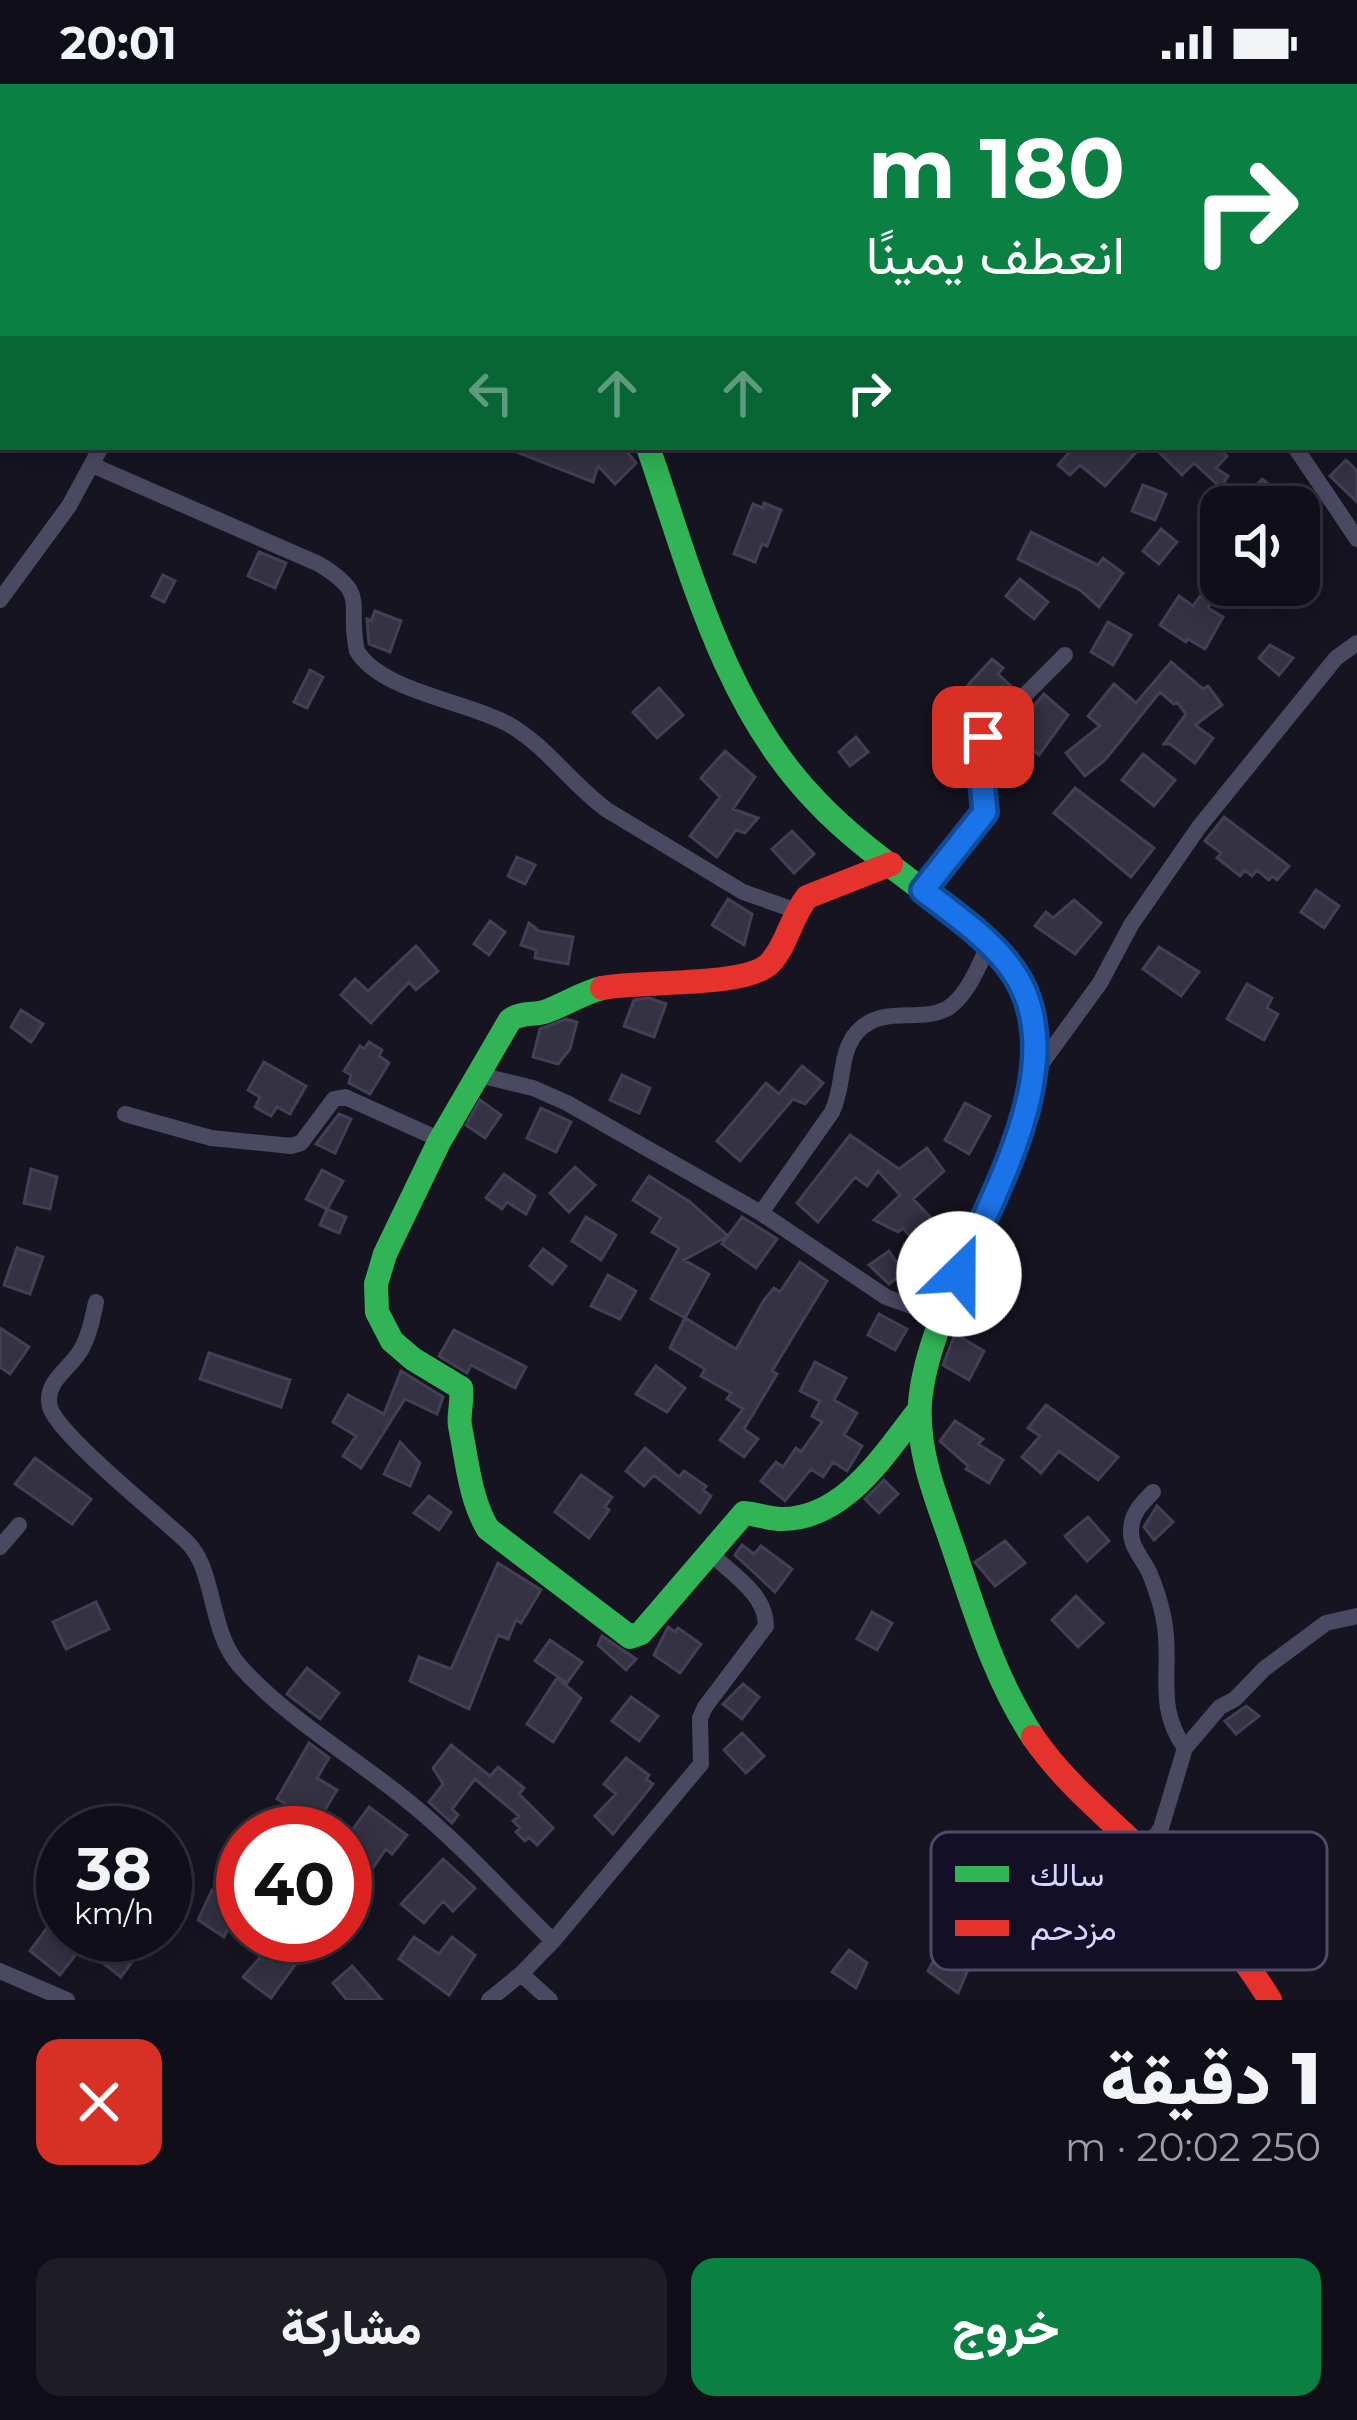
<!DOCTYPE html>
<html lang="ar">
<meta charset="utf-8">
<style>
:root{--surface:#100f19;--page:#1e1d26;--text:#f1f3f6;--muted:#9c9ca2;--line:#302f38;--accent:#0b8043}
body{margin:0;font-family:Montserrat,Vazirmatn,sans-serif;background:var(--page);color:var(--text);direction:rtl;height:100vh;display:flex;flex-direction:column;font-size:45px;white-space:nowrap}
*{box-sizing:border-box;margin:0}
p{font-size:39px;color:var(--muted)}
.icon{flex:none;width:66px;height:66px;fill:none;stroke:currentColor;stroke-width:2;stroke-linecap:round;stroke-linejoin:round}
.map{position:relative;height:1916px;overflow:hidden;direction:ltr}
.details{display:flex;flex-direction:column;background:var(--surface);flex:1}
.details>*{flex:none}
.hud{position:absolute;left:0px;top:0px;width:1359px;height:366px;box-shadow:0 6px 30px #0003,0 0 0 3px var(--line);direction:rtl;background:#0b8043;color:#fff;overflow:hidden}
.tools{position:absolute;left:1200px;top:402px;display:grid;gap:24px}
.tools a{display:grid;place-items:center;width:120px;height:120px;border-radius:24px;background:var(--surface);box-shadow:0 6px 30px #0003,0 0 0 3px var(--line);font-size:60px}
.speed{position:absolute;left:36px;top:1722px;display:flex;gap:24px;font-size:60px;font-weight:700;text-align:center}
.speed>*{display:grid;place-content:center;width:156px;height:156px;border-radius:50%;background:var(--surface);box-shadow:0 6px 30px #0003,0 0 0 3px var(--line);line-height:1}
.speed small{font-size:30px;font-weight:400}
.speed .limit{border:18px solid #d22;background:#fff;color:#111}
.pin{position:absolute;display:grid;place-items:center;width:102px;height:102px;color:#fff;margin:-51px;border-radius:24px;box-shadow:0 6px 18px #0006}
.me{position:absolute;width:132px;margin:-66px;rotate:23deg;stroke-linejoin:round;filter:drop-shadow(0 0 9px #0008)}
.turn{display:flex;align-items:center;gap:42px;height:252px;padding:0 36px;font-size:54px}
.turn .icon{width:156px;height:156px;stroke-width:2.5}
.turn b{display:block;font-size:84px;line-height:102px}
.lanes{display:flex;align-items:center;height:114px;padding:0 36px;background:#0003;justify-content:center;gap:60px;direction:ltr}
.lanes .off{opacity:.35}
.round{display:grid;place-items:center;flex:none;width:126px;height:126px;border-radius:24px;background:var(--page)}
.summary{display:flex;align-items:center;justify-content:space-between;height:204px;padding:0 36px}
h1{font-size:72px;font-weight:800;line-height:90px}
.cta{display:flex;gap:24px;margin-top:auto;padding:24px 36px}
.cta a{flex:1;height:138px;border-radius:24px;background:var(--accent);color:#fff;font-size:48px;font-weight:800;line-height:138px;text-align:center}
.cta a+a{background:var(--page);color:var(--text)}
.status{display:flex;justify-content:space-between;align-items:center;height:84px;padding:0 60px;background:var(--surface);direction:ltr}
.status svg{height:33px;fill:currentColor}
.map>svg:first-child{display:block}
</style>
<div class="status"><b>20:01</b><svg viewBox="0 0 49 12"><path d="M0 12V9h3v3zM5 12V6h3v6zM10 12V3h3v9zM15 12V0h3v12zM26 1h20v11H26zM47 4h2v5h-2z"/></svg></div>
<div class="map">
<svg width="1357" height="1916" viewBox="0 0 1357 1916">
<rect width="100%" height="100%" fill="#161421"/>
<path fill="#343243" stroke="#433f54" stroke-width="3" d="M 504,363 L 623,363 L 636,379 L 615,400 L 598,382 L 593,398 Z
M 1074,363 L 1141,363 L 1105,402 L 1080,381 L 1070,391 L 1058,381 Z
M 1154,363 L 1217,363 L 1227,372 L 1216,384 L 1228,392 L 1221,404 L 1194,379 L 1182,391 Z
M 1346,376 L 1357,387 L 1357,418 L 1330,392 Z
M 1262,395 L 1287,415 L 1281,423 L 1238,423 Z
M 1143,401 L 1166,410 L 1155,436 L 1132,427 Z
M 764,419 L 781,426 L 767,462 L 762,460 L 755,478 L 734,470 L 753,420 L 763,424 Z
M 1161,445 L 1177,458 L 1159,480 L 1143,467 Z
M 1031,448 L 1098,481 L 1103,474 L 1123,489 L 1099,523 L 1080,506 L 1018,475 Z
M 259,468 L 286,479 L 275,504 L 248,492 Z
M 1299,483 L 1321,502 L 1306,519 L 1281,501 L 1299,501 Z
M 163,491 L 175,497 L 164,518 L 152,512 Z
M 1020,495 L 1048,518 L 1034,535 L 1006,512 Z
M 1179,512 L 1193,522 L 1200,512 L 1211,519 L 1208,524 L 1223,533 L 1205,565 L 1188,555 L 1186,558 L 1160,541 Z
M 375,527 L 401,537 L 390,568 L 369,560 L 367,535 L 371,537 Z
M 1108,538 L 1131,551 L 1113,581 L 1091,568 Z
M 1270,561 L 1293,574 L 1279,591 L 1259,574 Z
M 992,575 L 1003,584 L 998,590 L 1010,601 L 987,626 L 972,612 L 976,608 L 968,601 Z
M 1171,578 L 1203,605 L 1208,602 L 1222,621 L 1195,641 L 1213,654 L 1195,679 L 1170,660 L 1164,660 L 1186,630 L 1177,618 L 1174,620 L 1160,608 L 1105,676 L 1085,692 L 1066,669 L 1100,642 L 1088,632 L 1114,600 L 1136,619 Z
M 310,586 L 323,593 L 307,624 L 294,618 Z
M 659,604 L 683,631 L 657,654 L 633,628 Z
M 1044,610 L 1068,631 L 1039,671 L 1012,648 Z
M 856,653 L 868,668 L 850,682 L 839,668 Z
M 725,667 L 755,693 L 733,725 L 758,734 L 745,749 L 736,746 L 717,773 L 690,752 L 720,713 L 701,694 Z
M 1143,670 L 1175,696 L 1154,722 L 1122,696 Z
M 1075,704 L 1154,764 L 1131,793 L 1054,729 Z
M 1224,733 L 1289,782 L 1277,796 L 1272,792 L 1269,796 L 1257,786 L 1252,792 L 1245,786 L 1240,792 L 1217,774 L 1221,769 L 1205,757 Z
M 792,747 L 814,770 L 794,789 L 772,765 Z
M 517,773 L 535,781 L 525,800 L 508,792 Z
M 1316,806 L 1339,822 L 1324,844 L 1301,828 Z
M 728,815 L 752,830 L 744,861 L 712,841 Z
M 1074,816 L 1101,839 L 1075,870 L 1035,842 L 1046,828 L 1053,834 Z
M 490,837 L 505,848 L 489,871 L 474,860 Z
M 529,839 L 539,847 L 573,853 L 568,880 L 535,874 L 536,866 L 521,861 Z
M 416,862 L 438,887 L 416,906 L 409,898 L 371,939 L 341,911 L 355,895 L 368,907 Z
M 1159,863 L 1199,888 L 1181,912 L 1143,885 Z
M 1247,900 L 1272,914 L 1267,924 L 1278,930 L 1264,956 L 1227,935 Z
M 649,914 L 666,920 L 654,953 L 624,942 L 634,916 Z
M 21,926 L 43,940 L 31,958 L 11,943 Z
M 566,935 L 577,938 L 570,965 L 558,980 L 533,973 L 540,945 Z
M 369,958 L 382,966 L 379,972 L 389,979 L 370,1010 L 349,999 L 351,991 L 344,987 L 360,962 L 364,965 Z
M 264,978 L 306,1002 L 290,1030 L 277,1023 L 271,1032 L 255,1023 L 260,1013 L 248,1006 Z
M 802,982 L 823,999 L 805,1020 L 793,1015 L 740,1077 L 717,1057 L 766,999 L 779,1010 Z
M 622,991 L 650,1004 L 639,1029 L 610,1016 Z
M 480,1016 L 501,1031 L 485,1054 L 466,1041 Z
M 965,1019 L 990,1032 L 969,1070 L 945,1056 Z
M 541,1024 L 571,1038 L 556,1068 L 527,1054 Z
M 339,1030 L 351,1035 L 335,1069 L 316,1060 Z
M 850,1051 L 899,1085 L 927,1064 L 944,1087 L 913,1115 L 931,1134 L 922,1142 L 947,1156 L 940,1170 L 914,1157 L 903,1144 L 898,1148 L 874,1136 L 900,1111 L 878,1087 L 867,1102 L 855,1093 L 818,1138 L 797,1119 Z
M 575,1083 L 595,1101 L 569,1128 L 550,1109 Z
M 31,1085 L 57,1093 L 50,1125 L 24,1119 Z
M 322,1086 L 343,1097 L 327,1125 L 306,1115 Z
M 504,1090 L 535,1112 L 526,1130 L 507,1118 L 502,1125 L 486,1114 Z
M 649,1092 L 690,1118 L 728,1152 L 684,1176 L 709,1190 L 685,1234 L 651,1215 L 679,1164 L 652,1148 L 661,1134 L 633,1116 Z
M 327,1125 L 346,1133 L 339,1149 L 320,1141 Z
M 586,1133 L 616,1151 L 601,1176 L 572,1157 Z
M 742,1133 L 777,1155 L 756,1184 L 722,1160 Z
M 17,1164 L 43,1173 L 30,1210 L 4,1201 Z
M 543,1165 L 566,1182 L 552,1200 L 530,1182 Z
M 889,1167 L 904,1189 L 889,1200 L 869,1181 Z
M 800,1178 L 827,1197 L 772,1287 L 777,1290 L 744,1345 L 758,1355 L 744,1373 L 720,1356 L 743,1325 L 727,1315 L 731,1309 L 701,1292 L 705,1285 L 670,1264 L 685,1234 L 736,1265 L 764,1216 L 774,1204 L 780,1208 Z
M 608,1191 L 636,1207 L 620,1235 L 591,1222 Z
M 879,1230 L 907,1245 L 895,1266 L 868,1251 Z
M 0,1244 L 29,1263 L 10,1290 L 0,1283 Z
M 454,1246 L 526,1283 L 515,1304 L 471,1281 L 467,1289 L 439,1272 Z
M 955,1250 L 984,1267 L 969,1296 L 943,1281 Z
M 209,1269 L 290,1296 L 281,1323 L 200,1295 Z
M 815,1278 L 846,1294 L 834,1316 L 857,1329 L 844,1351 L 862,1362 L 847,1387 L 833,1378 L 823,1393 L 811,1385 L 785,1417 L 761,1397 L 776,1378 L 783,1383 L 796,1364 L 801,1368 L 822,1338 L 812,1332 L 820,1317 L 800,1307 Z
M 656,1282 L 685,1304 L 667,1328 L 636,1310 Z
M 401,1287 L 443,1313 L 437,1330 L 405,1315 L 361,1384 L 343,1372 L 356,1352 L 333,1338 L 348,1311 L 384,1330 Z
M 1046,1321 L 1118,1373 L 1098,1396 L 1059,1367 L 1041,1389 L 1022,1373 L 1040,1352 L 1028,1344 Z
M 955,1337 L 983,1355 L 978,1360 L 1003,1376 L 989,1399 L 966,1385 L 968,1382 L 940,1357 Z
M 400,1358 L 420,1379 L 410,1402 L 384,1390 Z
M 645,1364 L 679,1393 L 684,1387 L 706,1402 L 703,1406 L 711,1412 L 700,1429 L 654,1391 L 644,1402 L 626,1387 Z
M 35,1374 L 91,1415 L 72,1440 L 15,1400 Z
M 581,1391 L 612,1413 L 605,1423 L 609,1426 L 589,1454 L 555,1428 Z
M 884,1396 L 898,1410 L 879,1429 L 865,1415 Z
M 429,1412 L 451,1428 L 439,1446 L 414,1429 Z
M 1157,1422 L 1173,1438 L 1154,1456 L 1144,1443 Z
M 1088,1433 L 1109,1457 L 1087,1477 L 1065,1452 Z
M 1005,1457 L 1025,1479 L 995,1502 L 975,1478 Z
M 742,1461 L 754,1470 L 761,1462 L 792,1485 L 775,1508 L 735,1471 Z
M 498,1479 L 541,1506 L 521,1539 L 516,1536 L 508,1555 L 498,1551 L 469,1625 L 410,1597 L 419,1573 L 451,1585 Z
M 1076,1512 L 1103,1539 L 1078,1563 L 1052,1536 Z
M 96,1518 L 109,1545 L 66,1565 L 53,1538 Z
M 872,1528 L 892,1539 L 877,1566 L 857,1555 Z
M 668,1543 L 675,1548 L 678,1544 L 701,1560 L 680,1589 L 654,1571 Z
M 602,1552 L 636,1575 L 626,1586 L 598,1561 Z
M 550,1556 L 582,1578 L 567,1599 L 535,1577 Z
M 307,1584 L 339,1609 L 320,1635 L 287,1610 Z
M 557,1594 L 581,1614 L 553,1658 L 527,1640 Z
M 743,1600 L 759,1613 L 742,1635 L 723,1620 Z
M 631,1613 L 658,1632 L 639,1657 L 612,1637 Z
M 1246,1622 L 1259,1632 L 1236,1650 L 1225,1637 Z
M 742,1649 L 764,1672 L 746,1689 L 724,1666 Z
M 309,1659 L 329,1674 L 317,1694 L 337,1706 L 317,1739 L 298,1727 L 284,1749 L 270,1749 L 286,1720 L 277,1715 Z
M 451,1661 L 490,1692 L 498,1683 L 524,1704 L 519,1710 L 553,1744 L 537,1761 L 529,1753 L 525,1757 L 516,1748 L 520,1744 L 513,1737 L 519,1732 L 475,1695 L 452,1725 L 458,1731 L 452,1739 L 429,1718 L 443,1700 L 433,1684 Z
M 626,1674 L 649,1691 L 646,1695 L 653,1700 L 613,1750 L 595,1732 L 616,1710 L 604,1700 Z
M 369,1723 L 407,1751 L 392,1770 L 386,1765 L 359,1804 L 345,1794 L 345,1772 L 352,1762 L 345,1756 Z
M 443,1775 L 475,1804 L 453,1827 L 443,1817 L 424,1839 L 401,1820 Z
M 974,1786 L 1013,1810 L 1000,1844 L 992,1838 L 979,1860 L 958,1909 L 928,1887 L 949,1848 L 940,1844 Z
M 212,1806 L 243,1830 L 243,1855 L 228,1845 L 224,1853 L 198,1836 Z
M 52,1837 L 63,1845 L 63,1851 L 91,1851 L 60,1891 L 30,1867 Z
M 280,1851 L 325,1851 L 303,1877 L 300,1874 L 271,1914 L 243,1893 Z
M 414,1853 L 439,1870 L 452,1853 L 475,1871 L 449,1911 L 399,1875 Z
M 116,1862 L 134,1875 L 121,1893 L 103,1879 Z
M 849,1866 L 867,1879 L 856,1904 L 832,1888 Z
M 352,1882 L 382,1916 L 347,1916 L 333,1899 Z"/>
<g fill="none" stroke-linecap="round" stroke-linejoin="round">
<path stroke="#4a4962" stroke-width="16" d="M 1018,0 L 1019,3
M 231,3 L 233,0
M 0,271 L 3,271
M 1295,363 L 1357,455
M 92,381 L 319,480 C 371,512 346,518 357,567 C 382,608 467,617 508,640 C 547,662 571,700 607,726 L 743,808 L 797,827
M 0,516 L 69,422 L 101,363
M 923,806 L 985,728 L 979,669 L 983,653 L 1065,571
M 1036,987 L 1100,899 L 1131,841 L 1199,743 L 1336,574 L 1357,559
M 475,990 L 533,1004 L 567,1019 L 761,1129 L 886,1213 L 942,1233
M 125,1030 L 211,1054 L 291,1062 L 301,1059 L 334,1015 L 345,1013 L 443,1057
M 761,1129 L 832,1028 C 845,1002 838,968 858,947 C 884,920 920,940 948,924 C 968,911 979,881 989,860
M 96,1218 C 93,1233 90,1248 83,1262 C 74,1283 43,1296 50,1323 C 57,1350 160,1432 186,1457 C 216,1485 208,1545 239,1581 C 287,1635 353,1672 409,1718 C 461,1760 505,1810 553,1857
M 1153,1408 C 1141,1420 1131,1430 1131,1447 C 1130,1463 1144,1476 1150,1490 C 1156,1505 1161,1520 1164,1536 C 1173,1583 1154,1622 1185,1664
M 0,1463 L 19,1441
M 1143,1770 L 1161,1744 L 1185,1664 L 1220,1623 L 1235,1615 L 1264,1585 L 1326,1539 L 1357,1532
M 0,1887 L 67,1916
M 521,1890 L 550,1916
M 489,1916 L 521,1890 L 553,1857 L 701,1680 L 700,1634 L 705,1623 L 766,1542 C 766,1510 732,1490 711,1470"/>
<path stroke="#30b455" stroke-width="24" d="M 508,0 L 509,3
M 648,363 C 690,485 724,623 817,718 C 870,774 939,812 995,865 C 1111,988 930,1183 920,1319 C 917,1369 936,1413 952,1460 C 975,1527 994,1594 1033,1653
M 602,904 C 582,909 566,920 547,927 C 534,932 523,927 510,936 L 439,1058 L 385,1170 L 376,1200 L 377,1228 L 392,1257 L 413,1275 L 461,1304 C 463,1317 458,1330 460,1342 C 467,1377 470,1415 488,1445 L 630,1553 L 641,1549 L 744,1429 C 757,1430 769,1435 782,1435 C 845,1435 884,1370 919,1326"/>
<path stroke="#e5322d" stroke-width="24" d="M 602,904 C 642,896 746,904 770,879 C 787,861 791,833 807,813 L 891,780
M 1033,1653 C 1061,1694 1100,1727 1136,1761 C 1187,1808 1234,1856 1270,1916"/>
</g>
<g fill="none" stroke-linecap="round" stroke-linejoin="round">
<defs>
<path id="route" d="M 959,1190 C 996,1103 1078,966 1007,879 C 984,850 952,829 923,806 L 985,728 L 979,668 L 983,653"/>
</defs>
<use href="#route" stroke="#114b97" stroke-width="30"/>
<use href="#route" stroke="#1a73e8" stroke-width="21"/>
</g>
<rect x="931" y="1748" width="396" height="138" rx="18" fill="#130f26" stroke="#4e4a67" stroke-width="3"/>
<rect x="955" y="1782" width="54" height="16" fill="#30b455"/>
<rect x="955" y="1836" width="54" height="16" fill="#e5322d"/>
<g font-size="33" fill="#d9d4ff">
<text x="1030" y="1802">سالك</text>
<text x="1030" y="1856">مزدحم</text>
</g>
</svg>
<div class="tools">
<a><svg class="icon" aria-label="sound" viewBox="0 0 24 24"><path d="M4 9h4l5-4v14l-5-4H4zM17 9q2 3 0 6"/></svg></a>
</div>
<div class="speed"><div>38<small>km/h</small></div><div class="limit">40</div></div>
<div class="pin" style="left:983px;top:653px;background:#d93025"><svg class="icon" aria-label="arrive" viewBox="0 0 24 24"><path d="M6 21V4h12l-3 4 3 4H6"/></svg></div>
<svg class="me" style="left:959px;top:1190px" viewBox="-20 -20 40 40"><circle r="19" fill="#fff"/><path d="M0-13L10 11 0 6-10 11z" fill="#1a73e8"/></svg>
<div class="hud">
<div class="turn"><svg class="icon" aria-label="right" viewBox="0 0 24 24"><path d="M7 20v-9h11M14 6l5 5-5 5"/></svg><div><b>180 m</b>انعطف يمينًا</div></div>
<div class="lanes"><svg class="icon off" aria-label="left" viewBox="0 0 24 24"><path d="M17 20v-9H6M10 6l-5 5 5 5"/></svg><svg class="icon off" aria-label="ahead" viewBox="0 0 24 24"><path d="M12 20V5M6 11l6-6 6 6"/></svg><svg class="icon off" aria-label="ahead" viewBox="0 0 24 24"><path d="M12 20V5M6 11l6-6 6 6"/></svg><svg class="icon" aria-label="right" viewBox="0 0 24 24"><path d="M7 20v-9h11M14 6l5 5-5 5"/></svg></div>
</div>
</div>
<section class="details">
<div class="summary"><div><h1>1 دقيقة</h1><p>250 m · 20:02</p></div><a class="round" style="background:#d93025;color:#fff"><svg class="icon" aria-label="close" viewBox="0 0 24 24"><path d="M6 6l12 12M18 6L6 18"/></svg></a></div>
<div class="cta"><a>خروج</a><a>مشاركة</a></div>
</section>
